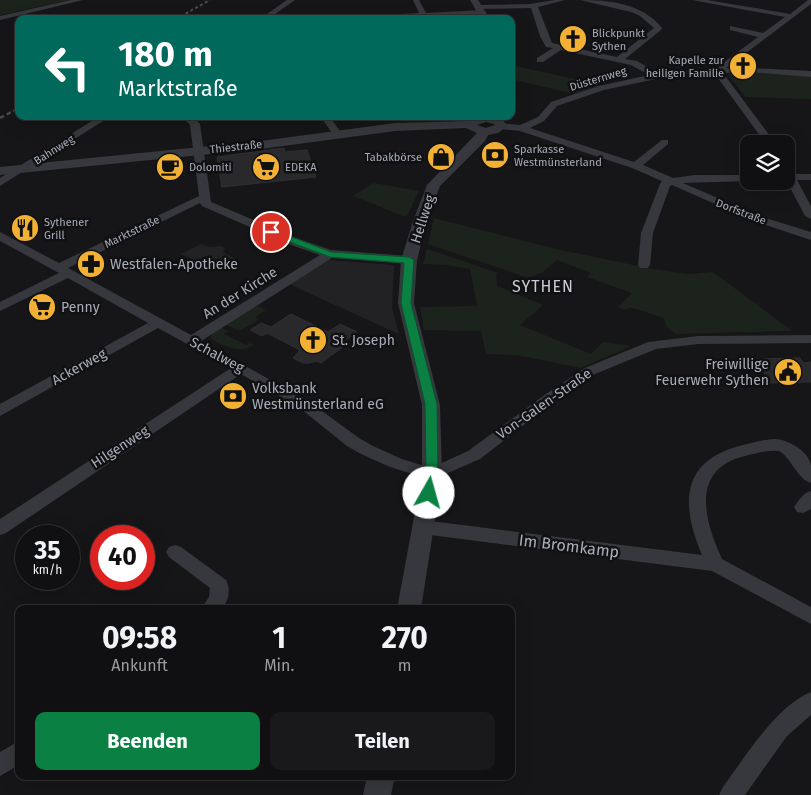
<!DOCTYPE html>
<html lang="de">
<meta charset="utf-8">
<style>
:root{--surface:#101012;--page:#19191b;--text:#f1f3f6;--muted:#9c9d9f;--line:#303032;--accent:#0b8043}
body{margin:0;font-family:"Fira Sans",sans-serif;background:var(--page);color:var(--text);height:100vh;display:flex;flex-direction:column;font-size:19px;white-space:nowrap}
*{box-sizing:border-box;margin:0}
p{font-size:16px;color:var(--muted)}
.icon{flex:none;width:28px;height:28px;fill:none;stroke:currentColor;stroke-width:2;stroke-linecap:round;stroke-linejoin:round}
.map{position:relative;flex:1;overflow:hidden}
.drawer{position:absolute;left:15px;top:605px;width:500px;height:175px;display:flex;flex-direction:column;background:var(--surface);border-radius:10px;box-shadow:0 5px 20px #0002,0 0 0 1px var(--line)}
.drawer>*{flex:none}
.top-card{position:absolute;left:15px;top:15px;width:500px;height:105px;border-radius:10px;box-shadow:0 5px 20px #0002,0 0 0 1px var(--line);background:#00695c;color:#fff;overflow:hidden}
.tools{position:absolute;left:740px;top:135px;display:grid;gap:10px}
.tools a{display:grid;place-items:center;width:55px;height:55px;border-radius:10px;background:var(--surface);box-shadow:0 5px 20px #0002,0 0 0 1px var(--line);font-size:25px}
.speed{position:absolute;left:15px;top:525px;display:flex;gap:10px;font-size:25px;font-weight:700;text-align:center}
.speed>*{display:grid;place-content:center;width:65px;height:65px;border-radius:50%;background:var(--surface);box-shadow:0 5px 20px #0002,0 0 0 1px var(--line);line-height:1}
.speed small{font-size:12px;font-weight:400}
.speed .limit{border:8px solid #d22;background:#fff;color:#111}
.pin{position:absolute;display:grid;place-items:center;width:42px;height:42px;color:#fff;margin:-21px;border:2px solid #fff;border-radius:50%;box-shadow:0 1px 5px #0007}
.me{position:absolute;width:55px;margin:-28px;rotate:7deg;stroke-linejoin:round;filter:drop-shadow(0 0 4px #0008)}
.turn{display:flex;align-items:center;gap:18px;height:105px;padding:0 20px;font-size:22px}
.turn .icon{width:65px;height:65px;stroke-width:2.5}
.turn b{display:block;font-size:35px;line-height:42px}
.eta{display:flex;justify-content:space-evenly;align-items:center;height:85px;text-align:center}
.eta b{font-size:30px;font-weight:700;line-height:35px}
.action{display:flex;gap:10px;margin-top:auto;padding:10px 20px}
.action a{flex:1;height:58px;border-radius:10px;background:var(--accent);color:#fff;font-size:20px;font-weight:700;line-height:58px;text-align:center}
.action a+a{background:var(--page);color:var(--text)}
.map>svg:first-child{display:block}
</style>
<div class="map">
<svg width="811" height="795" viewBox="0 0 811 795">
<rect width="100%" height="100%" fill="#161618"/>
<path fill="#222225" d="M 201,244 L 209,247 L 221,246 L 225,248 L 223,252 L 236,259 L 215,271 L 181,254 Z
M 329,260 L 394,265 L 392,307 L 399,334 L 289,284 Z"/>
<path fill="#1c231d" d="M 0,0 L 70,0 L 0,15 Z
M 511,65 L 601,85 L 574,94 L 511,79 Z
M 733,72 L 811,75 L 811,99 L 745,97 L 728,74 Z
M 374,183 L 419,191 L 406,217 L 353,196 Z
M 434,218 L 556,249 L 653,269 L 688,274 L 713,272 L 792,331 L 675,334 L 666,326 L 664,318 L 630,307 L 626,310 L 618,307 L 632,293 L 587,277 L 591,273 L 557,260 L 543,272 L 529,278 L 428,244 Z
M 427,249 L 498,273 L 496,275 L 497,286 L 543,305 L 520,325 L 591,354 L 603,342 L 631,346 L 581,368 L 517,355 L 486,354 L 481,331 L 424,330 L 420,307 L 477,306 L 470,269 L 446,265 L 423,264 Z
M 256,305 L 266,310 L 255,317 L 258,320 L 239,331 L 225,324 Z
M 220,327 L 228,331 L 224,334 L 246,345 L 250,343 L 254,345 C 240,354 224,346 211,339 L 211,333 Z"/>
<path fill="#29292c" stroke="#303034" d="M 284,148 L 285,152 L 307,150 L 316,177 L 222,187 L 217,157 Z
M 291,314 L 328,332 L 340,324 L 357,332 L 340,344 L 344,346 L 321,363 L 317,361 L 309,363 L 303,363 L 293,358 L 300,350 L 267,333 L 262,336 L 250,330 L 261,323 L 271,327 Z
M 800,358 L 803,363 L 811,362 L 811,382 L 770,383 L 756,359 Z"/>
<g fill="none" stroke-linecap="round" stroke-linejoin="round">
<path fill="#37383d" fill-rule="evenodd" d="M 71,0 L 83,0 L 0,20 L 0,16 Z
M 287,0 L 295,0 L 268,19 L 260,19 Z
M 413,0 L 419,0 L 426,13 L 482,10 L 486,12 L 482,14 L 395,19 L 347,19 L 350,17 L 419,13 Z
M 555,0 L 565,0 L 538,7 L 552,43 L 617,57 L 654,28 L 640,16 L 631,12 L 580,0 C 609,0 642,3 662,28 L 661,30 L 625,59 L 637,61 L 658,73 L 715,69 L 758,37 L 730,30 L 730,26 L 763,33 L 785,17 L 692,0 L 707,0 L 790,14 L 808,0 L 811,0 L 811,4 L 726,68 L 750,68 L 811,71 L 811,77 L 750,72 L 723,73 L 776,144 L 766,144 L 715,74 L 656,79 L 604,90 L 557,106 L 544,121 L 530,128 L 634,162 L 662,140 L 668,140 L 668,144 L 643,165 L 673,178 L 695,175 L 749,175 L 749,181 L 683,183 L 759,216 L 811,232 L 811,240 L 751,220 L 672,185 L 670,186 L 653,233 L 650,265 L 648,268 L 640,268 L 638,265 L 641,233 L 660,184 L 662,181 L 632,168 L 520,131 L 501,129 L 496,126 L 501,123 L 520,125 L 538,117 L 551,102 L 599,86 L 649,75 L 631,65 L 561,50 L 543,62 L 537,62 L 537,58 L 553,48 L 546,47 L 540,36 L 531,8 L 479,9 L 475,7 L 479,5 L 530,4 Z
M 100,116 L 111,116 L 0,186 L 0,178 Z
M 182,116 L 192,116 L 200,124 L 211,202 L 296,238 L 331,250 L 409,256 L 415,260 L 409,264 L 332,258 L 201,341 L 311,403 L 359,438 L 373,446 L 402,459 L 431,468 L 468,451 L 546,394 L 585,368 L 648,342 L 698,336 L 811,335 L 811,343 L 698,344 L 656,349 L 595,374 L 556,400 L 480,459 L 432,480 L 390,467 L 361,454 L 347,446 L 301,409 L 241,374 L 6,533 L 0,535 L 0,519 L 231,368 L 158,328 L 0,416 L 0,404 L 148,323 L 68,278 L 0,311 L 0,302 L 59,273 L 0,241 L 0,232 L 59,263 L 199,196 L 190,125 ZM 200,203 L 202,206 L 288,244 L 320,255 L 191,335 L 68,268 Z
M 320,116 L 329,116 L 343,135 L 341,137 L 335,137 Z
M 786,166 L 790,167 L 794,174 L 811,174 L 811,180 L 797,180 L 811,206 L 811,219 L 805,216 L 786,180 Z
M 777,439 C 790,441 809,451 811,466 C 811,471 811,478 811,483 C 797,479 792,458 779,451 C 768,450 756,453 745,456 C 690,469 704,520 722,559 L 811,607 L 811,624 L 712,571 L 423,534 L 417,532 L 414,527 L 417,522 L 423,520 L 702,555 C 680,503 681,460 743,445 C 754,442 766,439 777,439 Z
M 811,491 L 811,509 L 803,513 L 797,512 L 794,507 C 799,500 803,493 811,491 Z
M 175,545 L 181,547 L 226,580 C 231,590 229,600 222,609 L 201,609 L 209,597 L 210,588 L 169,557 L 166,552 L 169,547 Z
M 811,692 L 811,715 L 787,736 L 745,795 L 719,795 L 723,787 C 745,757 776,706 811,692 Z
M 19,741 L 19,765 L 0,776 L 0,752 Z"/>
<path fill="#37383d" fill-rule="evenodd" d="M 470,0 L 478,0 L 490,19 L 481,19 Z
M 482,116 L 503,120 L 507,126 L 498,133 L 488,135 L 485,141 L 440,186 L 427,221 L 417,260 L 414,303 L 440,405 L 442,474 L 421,609 L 397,609 L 422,474 L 422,405 L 398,303 L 401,260 L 413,221 L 427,185 L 477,133 L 466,128 L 395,131 L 261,149 L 0,175 L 0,167 L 261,141 L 395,123 L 468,121 L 470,119 ZM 486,122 L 494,124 L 495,125 L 486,128 L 477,125 Z
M 367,776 L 395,776 L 391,795 L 363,795 Z"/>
<path stroke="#4a4c52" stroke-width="2" stroke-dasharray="3 2.5" stroke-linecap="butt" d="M 176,19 L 210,0"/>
<path stroke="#4a4c52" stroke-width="2.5" stroke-dasharray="4.5 3" stroke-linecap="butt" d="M 0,118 L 19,108"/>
</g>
<path fill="#0b8043" stroke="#07532c" d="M 271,229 L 331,252 L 409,257 L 414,260 L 411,303 L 437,404 L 438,474 L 433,496 L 424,496 L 422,493 L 426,474 L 425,404 L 401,303 L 404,263 L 330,257 L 268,234 L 268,230 Z"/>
<defs>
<symbol id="church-disc" viewBox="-11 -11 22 22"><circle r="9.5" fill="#f2b134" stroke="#111113"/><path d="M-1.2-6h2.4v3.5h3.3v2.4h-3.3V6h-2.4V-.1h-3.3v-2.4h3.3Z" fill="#111"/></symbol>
<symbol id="bank-disc" viewBox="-11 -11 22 22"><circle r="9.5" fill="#f2b134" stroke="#111113"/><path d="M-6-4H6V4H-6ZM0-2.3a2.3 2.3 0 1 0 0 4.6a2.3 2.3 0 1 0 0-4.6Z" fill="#111"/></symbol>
<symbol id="shop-disc" viewBox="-11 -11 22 22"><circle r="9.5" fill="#f2b134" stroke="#111113"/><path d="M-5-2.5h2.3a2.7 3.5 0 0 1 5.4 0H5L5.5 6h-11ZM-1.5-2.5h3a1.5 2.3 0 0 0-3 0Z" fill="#111"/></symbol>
<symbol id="cafe-disc" viewBox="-11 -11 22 22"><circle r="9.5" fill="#f2b134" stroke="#111113"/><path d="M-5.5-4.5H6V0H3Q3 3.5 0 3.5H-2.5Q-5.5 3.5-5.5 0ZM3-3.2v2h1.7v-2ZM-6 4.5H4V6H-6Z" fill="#111"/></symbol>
<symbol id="supermarket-disc" viewBox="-11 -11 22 22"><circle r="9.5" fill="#f2b134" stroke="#111113"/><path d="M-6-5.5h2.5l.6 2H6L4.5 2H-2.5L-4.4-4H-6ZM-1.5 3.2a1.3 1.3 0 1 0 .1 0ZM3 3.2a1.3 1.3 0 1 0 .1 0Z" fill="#111"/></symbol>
<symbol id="restaurant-disc" viewBox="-11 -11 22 22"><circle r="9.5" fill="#f2b134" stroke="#111113"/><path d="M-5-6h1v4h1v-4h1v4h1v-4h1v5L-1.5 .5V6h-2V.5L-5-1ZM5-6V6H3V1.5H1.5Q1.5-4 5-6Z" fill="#111"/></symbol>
<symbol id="pharmacy-disc" viewBox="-11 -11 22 22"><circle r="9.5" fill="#f2b134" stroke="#111113"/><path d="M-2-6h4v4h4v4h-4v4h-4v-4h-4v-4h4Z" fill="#111"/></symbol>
<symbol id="civic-disc" viewBox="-11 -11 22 22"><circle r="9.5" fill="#f2b134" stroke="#111113"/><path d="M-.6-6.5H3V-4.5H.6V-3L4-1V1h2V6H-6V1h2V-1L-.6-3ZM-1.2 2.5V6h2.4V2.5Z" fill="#111"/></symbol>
</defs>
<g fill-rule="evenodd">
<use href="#church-disc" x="557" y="23" width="32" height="32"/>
<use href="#church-disc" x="727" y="50" width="32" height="32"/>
<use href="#bank-disc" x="479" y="139" width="32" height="32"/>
<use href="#shop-disc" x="425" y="141" width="32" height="32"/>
<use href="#cafe-disc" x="154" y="151" width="32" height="32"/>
<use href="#supermarket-disc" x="250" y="151" width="32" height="32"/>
<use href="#restaurant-disc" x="9" y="212" width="32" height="32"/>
<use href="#pharmacy-disc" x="75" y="248" width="32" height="32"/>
<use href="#supermarket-disc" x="26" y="291" width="32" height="32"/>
<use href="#church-disc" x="297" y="324" width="32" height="32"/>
<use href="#civic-disc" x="772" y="356" width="32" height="32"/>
<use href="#bank-disc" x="217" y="380" width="32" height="32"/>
</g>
<g text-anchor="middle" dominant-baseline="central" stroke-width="5" stroke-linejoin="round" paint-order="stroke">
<g font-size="11" fill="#a8adb8" stroke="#111113" text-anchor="start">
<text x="592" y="33">Blickpunkt<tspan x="592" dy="13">Sythen</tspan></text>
<text x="724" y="60" text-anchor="end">Kapelle zur<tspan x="724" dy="13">heiligen Familie</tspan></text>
<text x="514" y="149">Sparkasse<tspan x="514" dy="13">Westmünsterland</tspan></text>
<text x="422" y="157" text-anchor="end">Tabakbörse</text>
<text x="189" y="167">Dolomiti</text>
<text x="285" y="167">EDEKA</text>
<text x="44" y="222">Sythener<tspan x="44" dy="13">Grill</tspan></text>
</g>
<g font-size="11" fill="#a8adb8" stroke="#111113">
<text transform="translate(598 79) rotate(-17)">Düsternweg</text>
<text transform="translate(236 147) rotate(-6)">Thiestraße</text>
<text transform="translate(54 150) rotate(-32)">Bahnweg</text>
<text transform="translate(741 212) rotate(21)">Dorfstraße</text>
<text transform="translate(132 232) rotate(-26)">Marktstraße</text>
</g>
<g font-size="14" fill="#a8adb8" stroke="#111113">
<text transform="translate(423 219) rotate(-72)">Hellweg</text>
<text transform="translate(240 293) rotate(-32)">An der Kirche</text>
<text transform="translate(217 355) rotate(28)">Schalweg</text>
<text transform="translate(79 367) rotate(-29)">Ackerweg</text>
<text transform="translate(544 404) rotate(-35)">Von-Galen-Straße</text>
<text transform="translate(120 447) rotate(-33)">Hilgenweg</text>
</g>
<g font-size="14" fill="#a8adb8" stroke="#111113" text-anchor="start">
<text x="110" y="264">Westfalen-Apotheke</text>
<text x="61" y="307">Penny</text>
<text x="332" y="340">St. Joseph</text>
<text x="769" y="364" text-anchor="end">Freiwillige<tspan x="769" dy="16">Feuerwehr Sythen</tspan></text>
<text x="252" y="388">Volksbank<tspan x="252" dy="16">Westmünsterland eG</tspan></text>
</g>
<g font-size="16" letter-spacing="1" fill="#c9ccd4" stroke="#111113">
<text x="543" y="286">SYTHEN</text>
</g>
<g font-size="16" fill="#a8adb8" stroke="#111113">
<text transform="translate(569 546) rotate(7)">Im Bromkamp</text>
</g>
</g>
</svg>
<div class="tools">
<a><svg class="icon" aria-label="layers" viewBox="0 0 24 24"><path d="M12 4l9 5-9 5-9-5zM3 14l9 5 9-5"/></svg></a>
</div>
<div class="speed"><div>35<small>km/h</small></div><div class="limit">40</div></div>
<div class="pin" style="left:271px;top:232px;background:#d93025"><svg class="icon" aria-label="arrive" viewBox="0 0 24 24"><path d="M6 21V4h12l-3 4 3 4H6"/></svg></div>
<svg class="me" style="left:429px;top:493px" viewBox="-20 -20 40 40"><circle r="19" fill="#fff"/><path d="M0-13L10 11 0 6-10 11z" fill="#0b8043"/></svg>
<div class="top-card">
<div class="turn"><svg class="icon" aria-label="left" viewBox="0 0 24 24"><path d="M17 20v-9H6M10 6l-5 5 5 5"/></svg><div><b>180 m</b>Marktstraße</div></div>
</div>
<section class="drawer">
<div class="eta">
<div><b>09:58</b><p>Ankunft</p></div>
<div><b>1</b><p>Min.</p></div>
<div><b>270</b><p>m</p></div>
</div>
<div class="action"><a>Beenden</a><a>Teilen</a></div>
</section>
</div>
